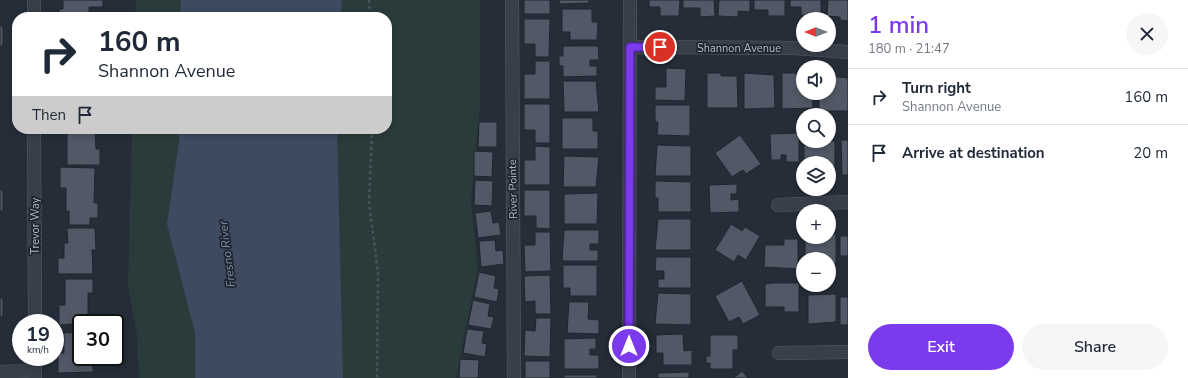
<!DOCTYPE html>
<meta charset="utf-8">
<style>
:root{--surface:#fff;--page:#f6f6f7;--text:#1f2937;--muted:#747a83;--line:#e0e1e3;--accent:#7c3aed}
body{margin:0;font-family:"Nunito Sans",sans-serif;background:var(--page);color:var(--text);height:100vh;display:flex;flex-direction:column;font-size:15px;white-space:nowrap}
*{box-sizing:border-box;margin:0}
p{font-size:13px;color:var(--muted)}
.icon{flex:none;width:22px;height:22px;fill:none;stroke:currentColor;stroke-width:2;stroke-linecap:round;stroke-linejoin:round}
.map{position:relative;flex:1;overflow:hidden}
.sheet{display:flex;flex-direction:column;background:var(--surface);width:340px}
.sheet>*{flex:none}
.guide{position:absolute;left:12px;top:12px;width:380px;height:122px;border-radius:16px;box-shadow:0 2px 6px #0003;background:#fff;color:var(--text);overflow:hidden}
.needle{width:26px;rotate:270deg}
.buttons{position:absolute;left:796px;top:12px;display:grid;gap:8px}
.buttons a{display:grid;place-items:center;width:40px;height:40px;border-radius:50%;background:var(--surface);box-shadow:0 2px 6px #0003;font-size:20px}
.speed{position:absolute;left:12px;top:314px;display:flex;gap:8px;font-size:20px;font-weight:700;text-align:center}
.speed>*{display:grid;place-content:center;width:52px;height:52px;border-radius:50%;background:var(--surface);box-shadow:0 2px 6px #0003;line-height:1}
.speed small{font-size:10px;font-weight:400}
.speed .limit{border:2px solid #111;border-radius:6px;background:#fff;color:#111}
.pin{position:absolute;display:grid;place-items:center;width:34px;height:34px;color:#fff;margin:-17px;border:2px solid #fff;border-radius:50%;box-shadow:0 1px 4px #0007}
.me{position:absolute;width:44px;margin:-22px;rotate:0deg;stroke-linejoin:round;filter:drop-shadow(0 0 3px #0008)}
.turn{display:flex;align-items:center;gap:14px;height:84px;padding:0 20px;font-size:18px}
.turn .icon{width:52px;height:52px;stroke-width:2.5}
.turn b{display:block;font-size:28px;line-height:34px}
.then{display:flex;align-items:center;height:38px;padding:0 20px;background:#0003;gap:8px;font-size:15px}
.round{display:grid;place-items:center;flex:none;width:42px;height:42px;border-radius:21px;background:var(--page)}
.summary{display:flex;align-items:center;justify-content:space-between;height:68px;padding:0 20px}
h1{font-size:24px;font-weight:600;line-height:30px;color:var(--accent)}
.primary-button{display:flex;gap:8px;margin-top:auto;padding:8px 20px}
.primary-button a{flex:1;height:46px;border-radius:24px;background:var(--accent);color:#fff;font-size:16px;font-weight:600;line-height:46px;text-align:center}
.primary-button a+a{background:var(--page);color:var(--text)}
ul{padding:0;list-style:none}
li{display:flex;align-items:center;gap:12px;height:56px;padding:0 20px;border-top:1px solid var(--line)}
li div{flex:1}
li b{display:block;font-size:15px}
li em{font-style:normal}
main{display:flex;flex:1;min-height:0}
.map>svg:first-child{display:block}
</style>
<main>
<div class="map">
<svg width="848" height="378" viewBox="0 0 848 378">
<rect width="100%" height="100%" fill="#252d39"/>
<path fill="#2a3b3c" d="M 136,0 L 480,0 L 480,105 L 471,201 L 478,268 L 456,378 L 139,378 L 137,335 L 128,287 L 132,129 L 387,129 L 387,17 L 135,17 Z"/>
<path fill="#3d4a60" d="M 181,0 L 342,0 L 340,17 L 180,17 Z
M 179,129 L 337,129 L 343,378 L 195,378 L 195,333 L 167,224 L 179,142 Z"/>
<path fill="#515866" stroke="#202630" d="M 63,0 L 103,0 L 103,7 L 89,7 L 89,17 L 59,17 L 59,9 L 63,9 Z
M 524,0 L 550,0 L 550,14 L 524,14 Z
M 559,0 L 589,0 L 589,3 L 560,4 Z
M 649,0 L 680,0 L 679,16 L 660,16 L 660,7 L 649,7 Z
M 683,0 L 714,0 L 715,16 L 700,17 L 700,8 L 683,8 Z
M 719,0 L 750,0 L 750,12 L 738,11 L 738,17 L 718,16 Z
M 754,0 L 785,0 L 785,16 L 768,16 L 768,10 L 754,10 Z
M 790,0 L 821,0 L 821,16 L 801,15 L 801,7 L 790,7 Z
M 828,0 L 848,0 L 848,21 L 840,20 L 840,17 L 827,16 Z
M 562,9 L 592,9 L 592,22 L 598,22 L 597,40 L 570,40 L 570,32 L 562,32 Z
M 524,19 L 550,19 L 549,57 L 535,57 L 535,44 L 524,44 Z
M 0,26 L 3,26 L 3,46 L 0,46 Z
M 563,46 L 598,46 L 599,60 L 590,60 L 590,66 L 597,66 L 597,76 L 563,77 L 563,66 L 559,66 L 559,56 L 563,56 Z
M 535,61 L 550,61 L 550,99 L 524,99 L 524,74 L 535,74 Z
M 666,68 L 686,69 L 685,101 L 655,100 L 655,87 L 666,87 Z
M 707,73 L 721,73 L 721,76 L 737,76 L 738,108 L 707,108 Z
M 744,73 L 774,75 L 775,108 L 744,109 Z
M 782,73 L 796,73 L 796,75 L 803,75 L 803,93 L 812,93 L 813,108 L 782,109 Z
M 829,76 L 848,78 L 848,111 L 819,111 L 819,93 L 829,93 Z
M 563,81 L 596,81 L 599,112 L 564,112 Z
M 524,104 L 550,104 L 550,143 L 535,143 L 535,130 L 524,130 Z
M 655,105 L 690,105 L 690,136 L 657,135 L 658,122 L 655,122 Z
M 562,118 L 593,118 L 593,131 L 598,131 L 598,149 L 562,149 Z
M 479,122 L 497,122 L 497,147 L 478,147 Z
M 67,129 L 95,129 L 96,149 L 100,149 L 100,165 L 67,165 Z
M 799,133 L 799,162 L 786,162 L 786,155 L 781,155 L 781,160 L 771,160 L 770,134 Z
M 740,135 L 761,164 L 746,174 L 743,170 L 732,177 L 715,153 Z
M 841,140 L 848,140 L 848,175 L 842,175 Z
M 810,141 L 835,141 L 835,175 L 829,175 L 829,163 L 804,163 L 804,145 L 810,145 Z
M 657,145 L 691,146 L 691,176 L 655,176 Z
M 535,146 L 550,147 L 550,185 L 524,185 L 524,160 L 535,160 Z
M 474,151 L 493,152 L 492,177 L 474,176 Z
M 564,156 L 599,157 L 596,187 L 563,187 Z
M 60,167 L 95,168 L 94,203 L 98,203 L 98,218 L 90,218 L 90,225 L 69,225 L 69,211 L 66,211 L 66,188 L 60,188 Z
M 475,180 L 493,181 L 492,206 L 474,205 Z
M 655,181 L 691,182 L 691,212 L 658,212 L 658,198 L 655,198 Z
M 737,184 L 737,194 L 731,194 L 731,200 L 739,199 L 739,212 L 710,213 L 709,185 Z
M 0,190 L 3,190 L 3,211 L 0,211 Z
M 524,190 L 550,190 L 550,229 L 536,228 L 536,216 L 524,216 Z
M 598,193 L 597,224 L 564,224 L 564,194 Z
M 491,211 L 493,223 L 499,222 L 501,235 L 478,238 L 475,213 Z
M 658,219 L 691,219 L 691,250 L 655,250 Z
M 731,224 L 742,231 L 745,227 L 760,236 L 746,260 L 738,255 L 734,262 L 715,250 Z
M 67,228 L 95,228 L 96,250 L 92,250 L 93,274 L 58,274 L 58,258 L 64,258 L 64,243 L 68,243 Z
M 564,230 L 599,230 L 599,244 L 590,244 L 590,250 L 598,250 L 598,261 L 562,261 Z
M 535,232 L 550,232 L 551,271 L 525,272 L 524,245 L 535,245 Z
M 829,234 L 836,234 L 836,264 L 829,264 L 829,259 L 805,259 L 805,237 L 829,237 Z
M 840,236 L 848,236 L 848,256 L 840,256 Z
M 784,239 L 798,239 L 798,269 L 764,267 L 765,245 L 784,245 Z
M 495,240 L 496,251 L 503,250 L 504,264 L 481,267 L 479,241 Z
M 656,257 L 691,257 L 691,288 L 658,288 L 658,279 L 664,279 L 664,271 L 655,271 Z
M 563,265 L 597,265 L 597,296 L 570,296 L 570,288 L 563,288 Z
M 479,272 L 496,276 L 494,288 L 499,289 L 497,302 L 474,297 Z
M 550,275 L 551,314 L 535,314 L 535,301 L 525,302 L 524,276 Z
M 65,279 L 93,279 L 93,293 L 88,293 L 88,323 L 59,325 L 59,305 L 65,305 Z
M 742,281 L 760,315 L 743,324 L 739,317 L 729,322 L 715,296 Z
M 772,283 L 799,283 L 799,312 L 784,312 L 784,307 L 765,307 L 765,284 Z
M 658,293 L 691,294 L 691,325 L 655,324 Z
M 836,294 L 836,322 L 808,324 L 808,295 Z
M 840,297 L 848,297 L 848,325 L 840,325 Z
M 0,298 L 3,298 L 3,317 L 0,317 Z
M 473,300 L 490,304 L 488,316 L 494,317 L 491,329 L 468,325 Z
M 569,302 L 589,302 L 588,319 L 599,320 L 599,334 L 567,333 Z
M 536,318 L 551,318 L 550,357 L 524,356 L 525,330 L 535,331 Z
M 467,329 L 484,331 L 482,343 L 487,344 L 485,357 L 463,353 Z
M 81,332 L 81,357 L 93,357 L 93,372 L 58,373 L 58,353 L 64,353 L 64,333 Z
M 683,334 L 684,351 L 692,350 L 692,365 L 663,365 L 663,353 L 656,353 L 656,335 Z
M 710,335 L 738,335 L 738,350 L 733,350 L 733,369 L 710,369 L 710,363 L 706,363 L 706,356 L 710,356 Z
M 596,338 L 596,349 L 590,349 L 590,355 L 599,355 L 599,369 L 564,369 L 564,339 Z
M 460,359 L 479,360 L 478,378 L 459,378 Z
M 525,361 L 550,361 L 550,378 L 525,378 Z
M 742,371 L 748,378 L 734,378 Z
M 689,372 L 689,378 L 658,378 L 658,373 Z
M 564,375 L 597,375 L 597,378 L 564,378 Z"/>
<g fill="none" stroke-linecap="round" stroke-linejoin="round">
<defs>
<path id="minor" d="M 34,0 L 34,17
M 512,0 L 514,378
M 630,47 L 795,48 L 848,52
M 34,129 L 35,323
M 778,205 L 848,202
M 779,353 L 848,352
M 35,357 L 35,378
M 0,372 L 35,371
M 629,378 L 630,0"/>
</defs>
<use href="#minor" stroke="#575d67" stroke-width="14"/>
<path stroke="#475659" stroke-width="2.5" stroke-dasharray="3 3" stroke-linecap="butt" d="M 369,0 L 370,17
M 372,129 L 369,203 L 378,272 L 377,378"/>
<use href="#minor" stroke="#393f49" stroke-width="13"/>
</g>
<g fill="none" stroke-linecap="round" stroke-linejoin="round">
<defs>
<path id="route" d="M 629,346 L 630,47 L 660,47"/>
</defs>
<use href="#route" stroke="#51269a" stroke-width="10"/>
<use href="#route" stroke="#7c3aed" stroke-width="7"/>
</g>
<g text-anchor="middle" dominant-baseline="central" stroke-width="3.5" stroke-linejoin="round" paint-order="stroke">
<g font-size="11" fill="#b4bac5" stroke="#1e242e">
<text x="739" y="48">Shannon Avenue</text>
<text transform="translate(513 189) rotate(-91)">River Pointe</text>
<text transform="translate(35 226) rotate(-90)">Trevor Way</text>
</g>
<g font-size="12" font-style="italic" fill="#7f8faa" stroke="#1e242e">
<text transform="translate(227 254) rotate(-97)">Fresno River</text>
</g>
</g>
</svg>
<div class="buttons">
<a><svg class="needle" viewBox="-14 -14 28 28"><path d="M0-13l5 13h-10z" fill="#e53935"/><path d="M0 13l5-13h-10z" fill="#747a83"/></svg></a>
<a><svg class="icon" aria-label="sound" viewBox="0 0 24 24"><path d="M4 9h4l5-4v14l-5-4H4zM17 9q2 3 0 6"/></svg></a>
<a><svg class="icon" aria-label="search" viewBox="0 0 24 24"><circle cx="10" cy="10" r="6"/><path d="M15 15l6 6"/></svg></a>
<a><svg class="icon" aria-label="layers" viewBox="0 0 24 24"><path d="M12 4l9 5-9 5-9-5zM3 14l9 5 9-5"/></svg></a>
<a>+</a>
<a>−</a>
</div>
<div class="speed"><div>19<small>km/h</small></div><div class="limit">30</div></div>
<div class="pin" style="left:660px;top:47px;background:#d93025"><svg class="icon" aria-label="arrive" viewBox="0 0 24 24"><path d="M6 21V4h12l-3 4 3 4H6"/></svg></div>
<svg class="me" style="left:629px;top:346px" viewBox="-20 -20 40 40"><circle r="17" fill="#7c3aed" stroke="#fff" stroke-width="3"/><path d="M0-11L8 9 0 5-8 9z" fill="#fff"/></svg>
<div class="guide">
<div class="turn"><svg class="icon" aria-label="right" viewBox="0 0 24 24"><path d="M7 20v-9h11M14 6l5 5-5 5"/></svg><div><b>160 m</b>Shannon Avenue</div></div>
<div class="then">Then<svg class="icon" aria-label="arrive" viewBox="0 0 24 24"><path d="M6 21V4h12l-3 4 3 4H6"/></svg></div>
</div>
</div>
<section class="sheet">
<div class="summary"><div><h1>1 min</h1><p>180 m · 21:47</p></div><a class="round"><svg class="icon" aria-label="close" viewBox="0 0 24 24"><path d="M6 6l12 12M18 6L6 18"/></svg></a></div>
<ul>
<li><svg class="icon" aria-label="right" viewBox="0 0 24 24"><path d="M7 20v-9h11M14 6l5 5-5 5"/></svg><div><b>Turn right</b><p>Shannon Avenue</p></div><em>160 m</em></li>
<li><svg class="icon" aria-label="arrive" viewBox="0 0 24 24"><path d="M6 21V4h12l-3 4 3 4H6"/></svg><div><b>Arrive at destination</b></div><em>20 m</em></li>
</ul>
<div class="primary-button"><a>Exit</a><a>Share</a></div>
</section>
</main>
